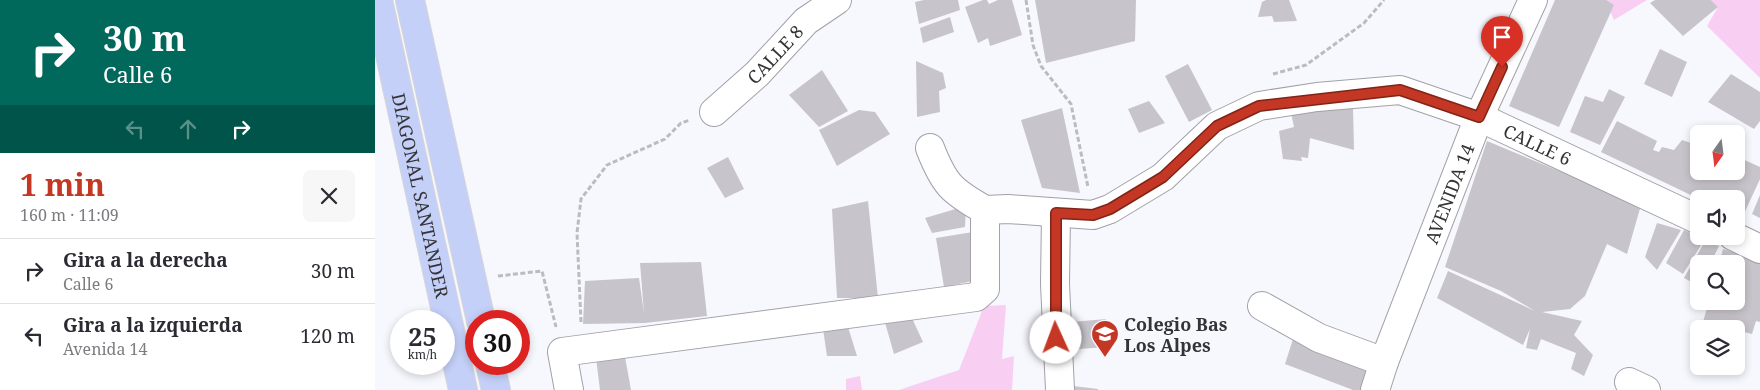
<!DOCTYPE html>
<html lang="es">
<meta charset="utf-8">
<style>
:root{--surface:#fff;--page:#f7f7f7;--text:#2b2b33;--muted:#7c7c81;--line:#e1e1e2;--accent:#c33724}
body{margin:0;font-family:"Noto Serif",serif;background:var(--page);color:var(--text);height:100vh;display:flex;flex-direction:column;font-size:19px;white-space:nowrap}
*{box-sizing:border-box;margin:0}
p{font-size:16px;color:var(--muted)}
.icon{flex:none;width:28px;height:28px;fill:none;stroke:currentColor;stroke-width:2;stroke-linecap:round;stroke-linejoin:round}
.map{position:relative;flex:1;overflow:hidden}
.side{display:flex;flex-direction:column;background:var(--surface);width:375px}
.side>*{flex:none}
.guide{background:#00695c;color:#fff;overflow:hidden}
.needle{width:32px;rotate:194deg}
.tools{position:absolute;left:1315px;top:125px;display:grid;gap:10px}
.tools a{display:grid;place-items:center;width:55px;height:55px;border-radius:8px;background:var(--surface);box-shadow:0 2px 8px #0003;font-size:25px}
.speed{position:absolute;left:15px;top:310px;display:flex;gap:10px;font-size:25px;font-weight:700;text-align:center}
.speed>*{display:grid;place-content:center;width:65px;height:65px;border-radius:50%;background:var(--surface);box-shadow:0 2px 8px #0003;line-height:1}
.speed small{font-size:12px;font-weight:400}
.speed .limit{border:8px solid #d22;background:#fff;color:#111}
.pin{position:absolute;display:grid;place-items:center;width:42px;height:42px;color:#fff;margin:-51px -21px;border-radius:50% 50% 50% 0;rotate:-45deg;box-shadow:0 0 5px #0007}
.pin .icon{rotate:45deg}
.me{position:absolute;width:55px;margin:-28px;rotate:358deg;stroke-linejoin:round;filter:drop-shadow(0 0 4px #0008)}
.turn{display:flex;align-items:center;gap:18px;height:105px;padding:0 20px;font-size:22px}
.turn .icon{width:65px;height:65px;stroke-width:2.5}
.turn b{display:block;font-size:35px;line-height:42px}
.lanes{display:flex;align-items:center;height:48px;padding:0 20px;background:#0003;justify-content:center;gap:25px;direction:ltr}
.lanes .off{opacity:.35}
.round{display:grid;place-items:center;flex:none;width:52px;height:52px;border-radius:8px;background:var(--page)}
.head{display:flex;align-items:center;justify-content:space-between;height:85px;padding:0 20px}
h1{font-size:30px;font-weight:700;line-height:38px;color:var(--accent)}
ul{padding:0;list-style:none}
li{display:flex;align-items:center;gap:15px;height:65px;padding:0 20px;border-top:1px solid var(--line)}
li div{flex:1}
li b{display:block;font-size:19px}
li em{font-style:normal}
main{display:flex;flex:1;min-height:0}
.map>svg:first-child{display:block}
</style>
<main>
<section class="side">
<div class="guide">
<div class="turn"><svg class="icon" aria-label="right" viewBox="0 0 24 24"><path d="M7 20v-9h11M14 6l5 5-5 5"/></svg><div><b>30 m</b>Calle 6</div></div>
<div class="lanes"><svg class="icon off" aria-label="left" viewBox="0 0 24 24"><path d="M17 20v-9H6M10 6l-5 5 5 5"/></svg><svg class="icon off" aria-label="ahead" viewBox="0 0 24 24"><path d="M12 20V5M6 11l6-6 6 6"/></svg><svg class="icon" aria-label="right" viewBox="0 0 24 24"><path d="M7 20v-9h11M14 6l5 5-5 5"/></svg></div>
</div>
<div class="head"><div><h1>1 min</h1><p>160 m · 11:09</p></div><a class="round"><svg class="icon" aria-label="close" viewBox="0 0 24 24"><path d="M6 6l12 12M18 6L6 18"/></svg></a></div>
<ul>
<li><svg class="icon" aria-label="right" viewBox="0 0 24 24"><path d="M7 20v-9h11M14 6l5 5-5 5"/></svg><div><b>Gira a la derecha</b><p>Calle 6</p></div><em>30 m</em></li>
<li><svg class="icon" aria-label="left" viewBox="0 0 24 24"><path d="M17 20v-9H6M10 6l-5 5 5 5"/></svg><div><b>Gira a la izquierda</b><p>Avenida 14</p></div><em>120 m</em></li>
</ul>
</section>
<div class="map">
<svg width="1385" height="390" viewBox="0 0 1385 390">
<rect width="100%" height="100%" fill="#f7f7fe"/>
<path fill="#f9cef3" d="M 1230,0 L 1272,0 L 1239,20 Z
M 1336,0 L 1385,0 L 1385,78 L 1332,26 L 1343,7 Z
M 631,305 L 627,359 L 639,356 L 637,390 L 524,390 L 584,370 L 609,306 Z
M 485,376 L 487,390 L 471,390 L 471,379 Z"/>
<path fill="#c8c4cb" d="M 549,0 L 583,0 L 585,10 L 544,24 L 540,2 Z
M 608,0 L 612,0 L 614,4 L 623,0 L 637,0 L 647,35 L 615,46 L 613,38 L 603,43 L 590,7 Z
M 660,0 L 761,0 L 760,41 L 671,63 Z
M 891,0 L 914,0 L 922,21 L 899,22 L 897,16 L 883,17 L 887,2 Z
M 1180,0 L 1231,0 L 1239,5 L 1184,127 L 1134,106 Z
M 1280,0 L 1336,0 L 1343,7 L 1308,36 L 1275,3 Z
M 575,17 L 579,32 L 548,43 L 545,28 Z
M 1285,49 L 1312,62 L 1297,97 L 1269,84 Z
M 541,61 L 568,73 L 571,88 L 564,91 L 565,112 L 542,117 Z
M 813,64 L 837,110 L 814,122 L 790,76 Z
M 447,70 L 473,111 L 444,127 L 414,95 Z
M 1356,74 L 1385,92 L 1385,121 L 1379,129 L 1333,102 Z
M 1234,89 L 1250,97 L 1225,145 L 1195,132 L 1210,96 L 1228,102 Z
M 774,101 L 790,123 L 764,133 L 753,109 Z
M 687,108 L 705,193 L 667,188 L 646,120 Z
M 978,108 L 979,150 L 935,138 L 933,158 L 926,157 L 927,161 L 908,159 L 904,131 L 919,127 L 916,113 Z
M 484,110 L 500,112 L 515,134 L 462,166 L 444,130 Z
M 1242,121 L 1282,141 L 1278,150 L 1284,152 L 1287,147 L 1299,150 L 1307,140 L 1319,144 L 1324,136 L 1324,171 L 1361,171 L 1361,156 L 1385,167 L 1385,179 L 1367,218 L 1361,215 L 1361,199 L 1324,199 L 1226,152 Z
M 1112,141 L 1266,205 L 1252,254 L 1232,244 L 1210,296 L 1195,309 L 1167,312 L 1207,321 L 1199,335 L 1218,355 L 1209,376 L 1196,369 L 1201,353 L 1166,339 L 1162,350 L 1151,348 L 1155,329 L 1148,345 L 1062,298 L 1073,271 L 1160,311 L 1126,291 L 1070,267 Z
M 353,157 L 369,189 L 350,198 L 332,168 Z
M 1385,195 L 1385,218 L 1377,214 Z
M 493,201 L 503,298 L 462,298 L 457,209 Z
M 591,206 L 590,227 L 557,233 L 550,218 Z
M 1282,223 L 1306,230 L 1282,270 L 1270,257 Z
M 1309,230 L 1330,239 L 1308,274 L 1291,263 Z
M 598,232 L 598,281 L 569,287 L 561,238 Z
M 1330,241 L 1344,246 L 1335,264 L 1324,264 L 1324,286 L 1309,278 Z
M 1348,249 L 1385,261 L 1385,322 L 1381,321 L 1377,334 L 1328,322 L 1334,301 L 1361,301 L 1361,264 L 1344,264 Z
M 326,262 L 332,316 L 270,323 L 208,324 L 210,281 L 264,278 L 269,313 L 265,263 Z
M 536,316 L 548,342 L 519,354 L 509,319 Z
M 731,319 L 733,347 L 689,350 L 688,336 L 698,335 L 697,322 Z
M 473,327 L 482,356 L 452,356 L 448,329 Z
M 920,333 L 1000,367 L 992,390 L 978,390 L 910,364 Z
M 248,346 L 256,390 L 225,390 L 220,350 Z
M 698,386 L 723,389 L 723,390 L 697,390 Z"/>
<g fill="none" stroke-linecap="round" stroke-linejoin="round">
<defs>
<g id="minor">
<path id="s1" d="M 339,112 L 382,74 L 431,21 L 462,0"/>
<path d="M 555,148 C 569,184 576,191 610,210"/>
<path id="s2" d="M 610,210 L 633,209 L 718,215 L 735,209 L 788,177 L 842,126 L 884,106 L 942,97 L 1025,90 L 1104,117 L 1324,220"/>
<path d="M 681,213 L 680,284 L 685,390"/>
<path d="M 1358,236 L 1385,249"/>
<path d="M 887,306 L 944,338 L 1009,362"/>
<path d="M 1254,382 L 1271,390"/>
<path d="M 194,390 L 187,352 L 601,297 L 610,289 L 610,210"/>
<path id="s3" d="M 1000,390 L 1009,362 L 1104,117 L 1158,0"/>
</g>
<g id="major">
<path id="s4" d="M 3,0 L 88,390"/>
<path d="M 35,0 L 106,321"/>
<path d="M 115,364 L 121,390"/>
</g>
</defs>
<use href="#minor" stroke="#a2a1a8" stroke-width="30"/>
<use href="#major" stroke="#d6d6d7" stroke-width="30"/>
<path stroke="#bbbbc1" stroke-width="3" stroke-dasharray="5 2.5" stroke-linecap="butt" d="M 651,0 L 658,45 L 666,66 L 696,104 L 713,187
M 898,74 L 931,65 L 989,23 L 1009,0
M 123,276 L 167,271 L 181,327
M 206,322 L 202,233 L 206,199 L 232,165 L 290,139 L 306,123 L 315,120"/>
<use href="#minor" stroke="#fff" stroke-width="28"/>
<use href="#major" stroke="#c4d0f8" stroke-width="28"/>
</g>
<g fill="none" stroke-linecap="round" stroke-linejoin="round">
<defs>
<path id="route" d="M 681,338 L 681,213 L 718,215 L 735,209 L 788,177 L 842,126 L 884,106 L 1025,90 L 1104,117 L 1127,67"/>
</defs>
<use href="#route" stroke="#7f2417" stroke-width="12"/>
<use href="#route" stroke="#c33724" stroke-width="9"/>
</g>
<defs>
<symbol id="school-pin" viewBox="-11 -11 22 30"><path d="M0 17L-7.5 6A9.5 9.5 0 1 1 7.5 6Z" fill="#c33724" stroke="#f7f7fe"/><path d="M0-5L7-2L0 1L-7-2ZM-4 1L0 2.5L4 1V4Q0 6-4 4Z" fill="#fff"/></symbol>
</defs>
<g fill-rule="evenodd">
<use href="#school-pin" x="714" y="318" width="32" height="43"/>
</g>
<g text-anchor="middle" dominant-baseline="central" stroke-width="4" stroke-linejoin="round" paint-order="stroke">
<g font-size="18" fill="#343336" stroke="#f7f7fe">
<text stroke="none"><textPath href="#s1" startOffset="84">CALLE 8</textPath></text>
<text stroke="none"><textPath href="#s2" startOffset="599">CALLE 6</textPath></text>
<text stroke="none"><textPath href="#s3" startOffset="210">AVENIDA 14</textPath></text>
<text stroke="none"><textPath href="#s4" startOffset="200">DIAGONAL SANTANDER</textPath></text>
</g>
<g font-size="18" font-weight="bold" fill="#343336" stroke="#f7f7fe" text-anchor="start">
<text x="749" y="324">Colegio Bas<tspan x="749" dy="21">Los Alpes</tspan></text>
</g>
</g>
</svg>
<div class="tools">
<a><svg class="needle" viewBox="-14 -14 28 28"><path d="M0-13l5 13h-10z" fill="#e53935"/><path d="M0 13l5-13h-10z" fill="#7c7c81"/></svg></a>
<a><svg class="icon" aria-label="sound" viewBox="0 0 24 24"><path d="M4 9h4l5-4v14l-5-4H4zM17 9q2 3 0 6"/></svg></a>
<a><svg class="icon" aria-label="search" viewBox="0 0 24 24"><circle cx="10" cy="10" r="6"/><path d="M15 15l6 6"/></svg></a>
<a><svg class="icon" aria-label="layers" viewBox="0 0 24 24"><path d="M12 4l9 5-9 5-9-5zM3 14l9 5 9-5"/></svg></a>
</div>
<div class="speed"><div>25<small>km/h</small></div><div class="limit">30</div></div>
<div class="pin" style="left:1127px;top:67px;background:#d93025"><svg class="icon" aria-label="arrive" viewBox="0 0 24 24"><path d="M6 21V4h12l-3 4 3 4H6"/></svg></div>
<svg class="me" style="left:681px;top:338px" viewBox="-20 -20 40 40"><circle r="19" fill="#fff"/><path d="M0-13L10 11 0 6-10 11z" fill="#c33724"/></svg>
</div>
</main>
